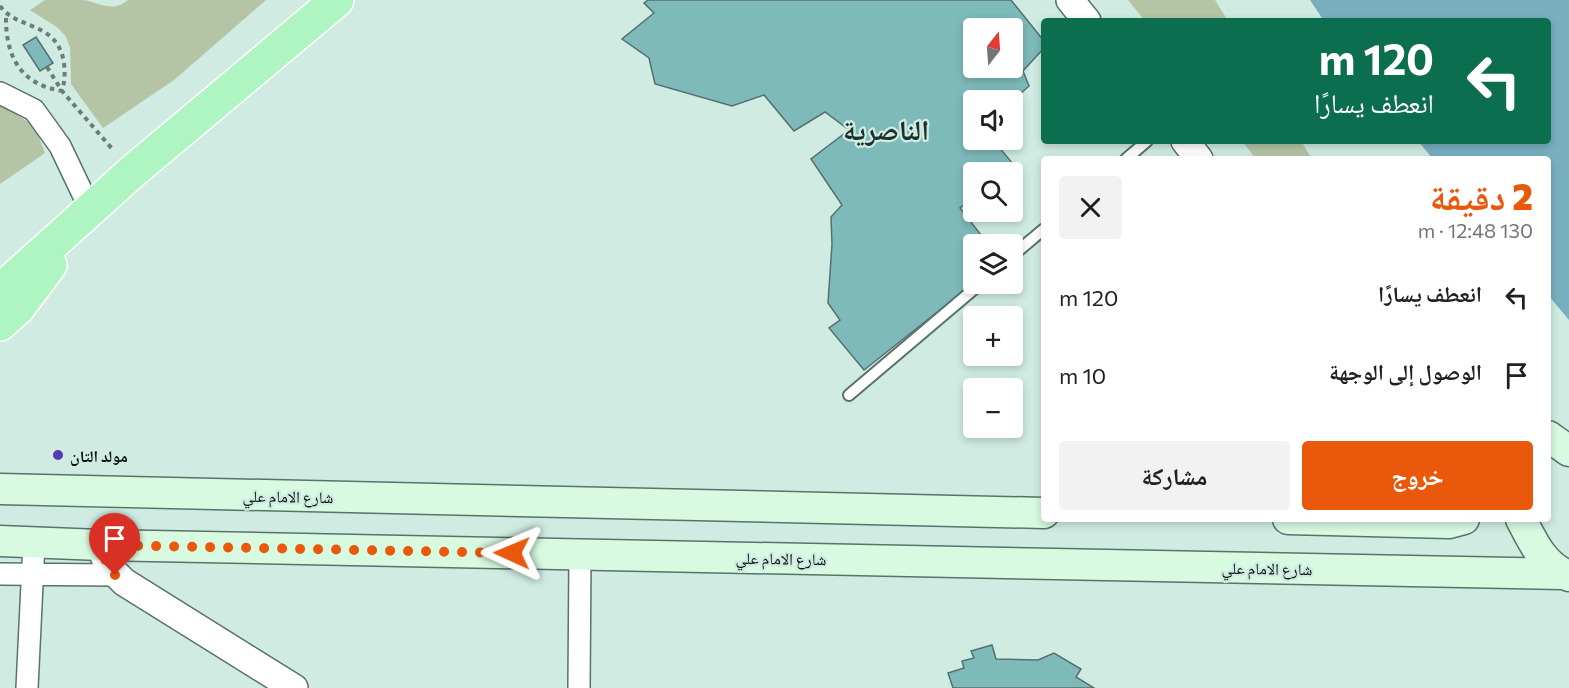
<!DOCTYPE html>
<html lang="ar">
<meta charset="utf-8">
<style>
:root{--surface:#fff;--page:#f2f2f2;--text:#202124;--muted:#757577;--accent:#ea580c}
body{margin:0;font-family:Commissioner,"Noto Naskh Arabic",sans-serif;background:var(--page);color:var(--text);direction:rtl;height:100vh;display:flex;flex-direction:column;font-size:22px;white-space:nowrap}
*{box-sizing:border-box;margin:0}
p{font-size:20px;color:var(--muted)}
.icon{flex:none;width:33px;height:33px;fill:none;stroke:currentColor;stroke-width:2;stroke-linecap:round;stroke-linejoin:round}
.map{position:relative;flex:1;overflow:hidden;direction:ltr}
.details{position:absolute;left:1041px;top:156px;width:510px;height:366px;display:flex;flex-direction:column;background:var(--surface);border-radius:6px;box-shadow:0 3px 9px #0003;direction:rtl}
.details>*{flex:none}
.banner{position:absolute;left:1041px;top:18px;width:510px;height:126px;border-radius:6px;box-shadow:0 3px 9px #0003;direction:rtl;background:#0b6e4f;color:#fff;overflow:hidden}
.needle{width:39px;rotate:17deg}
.controls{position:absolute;left:963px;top:18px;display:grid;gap:12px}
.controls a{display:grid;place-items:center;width:60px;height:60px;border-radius:6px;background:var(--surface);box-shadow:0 3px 9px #0003;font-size:30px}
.pin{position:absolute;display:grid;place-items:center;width:51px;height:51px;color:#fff;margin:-62px -26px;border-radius:50% 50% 50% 0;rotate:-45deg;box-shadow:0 0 6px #0007}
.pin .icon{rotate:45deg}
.me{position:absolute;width:66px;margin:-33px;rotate:271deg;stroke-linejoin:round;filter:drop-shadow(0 0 4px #0008)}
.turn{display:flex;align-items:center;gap:21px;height:126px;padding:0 18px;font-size:27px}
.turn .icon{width:78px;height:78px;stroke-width:2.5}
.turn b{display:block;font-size:42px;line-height:51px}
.round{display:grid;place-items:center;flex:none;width:63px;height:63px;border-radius:6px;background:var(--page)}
.headline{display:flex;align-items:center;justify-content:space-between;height:102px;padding:0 18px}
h1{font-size:36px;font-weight:800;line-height:45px;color:var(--accent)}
.action{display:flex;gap:12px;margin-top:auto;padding:12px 18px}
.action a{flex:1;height:69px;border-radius:6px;background:var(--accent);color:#fff;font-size:24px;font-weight:800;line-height:69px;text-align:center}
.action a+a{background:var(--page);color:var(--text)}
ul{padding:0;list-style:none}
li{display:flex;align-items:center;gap:18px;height:78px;padding:0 18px}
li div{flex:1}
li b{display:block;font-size:22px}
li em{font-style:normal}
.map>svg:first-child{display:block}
</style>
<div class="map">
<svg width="1569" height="688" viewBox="0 0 1569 688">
<rect width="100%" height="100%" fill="#d0ece2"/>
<path fill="#b5c4a4" d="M 45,0 C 57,0 72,0 84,0 C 100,3 113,13 128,0 L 266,0 L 174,80 L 103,128 L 71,84 L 70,47 L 66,37 L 58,28 L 30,10 Z
M 1128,0 L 1215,0 L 1228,21 L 1145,21 Z
M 0,103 L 28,122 L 38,135 L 45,153 L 0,184 Z
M 1242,141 L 1301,141 L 1312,159 L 1256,159 Z"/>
<path fill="#78afbf" d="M 1310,0 L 1569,0 L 1569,320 L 1548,295 L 1548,159 L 1433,159 L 1418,141 L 1548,141 L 1548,21 L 1324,21 Z"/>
<path fill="#7ebaba" stroke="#557070" stroke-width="1.5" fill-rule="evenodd" d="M 648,0 L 1011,0 L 1044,41 L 1044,48 L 1023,71 L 1029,86 L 1012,101 L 974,100 L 974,140 L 1004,140 L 997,145 L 1014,165 L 1004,172 L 974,172 L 974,197 L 960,208 L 988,244 L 974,244 L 974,283 L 864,370 L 829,328 L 840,320 L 828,303 L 832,244 L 831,217 L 842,205 L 811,159 L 849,130 L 825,112 L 794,131 L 764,95 L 732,106 L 655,84 L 649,58 L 622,39 L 654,13 L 644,3 ZM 974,28 L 1012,28 L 1012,68 L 974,68 Z
M 36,37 L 53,63 L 40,71 L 23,45 Z
M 992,645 L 996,659 L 1038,660 L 1054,653 L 1081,669 L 1076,677 L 1094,688 L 953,688 L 948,673 L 964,668 L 962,661 L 974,658 L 971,651 Z"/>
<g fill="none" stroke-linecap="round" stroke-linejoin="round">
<defs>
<path id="service" d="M 1126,159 L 1147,141
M 1012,256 L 1044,229
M 849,395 L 980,284"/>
<path id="minor" d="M 0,93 L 34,110 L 60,146 L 91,211
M 0,574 L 115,575
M 27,688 L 34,543
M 579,688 L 580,555"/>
<path id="tertiary" d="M 1070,0 L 1087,21
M 1185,141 L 1199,159
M 100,545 L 108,566 L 124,582 L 294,688"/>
<path id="secondary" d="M 1548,436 L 1569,451
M 0,489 L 1044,513
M 1288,519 L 1449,523 L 1464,519
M 1521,519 C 1533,542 1543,566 1569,576
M 0,541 L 100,545 L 1563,574"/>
<path id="primary" d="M 0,291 L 132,172 L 337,0
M 0,324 L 18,308 L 50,265"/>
</defs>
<use href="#service" stroke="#59726a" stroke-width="14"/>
<use href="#minor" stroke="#59726a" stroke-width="24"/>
<use href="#tertiary" stroke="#59726a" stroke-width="30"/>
<use href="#secondary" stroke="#59726a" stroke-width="33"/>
<use href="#primary" stroke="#fff" stroke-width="36"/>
<path stroke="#6a7d76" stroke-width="4" stroke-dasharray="4.5 4.5" stroke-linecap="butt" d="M 0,6 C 18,31 57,20 64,63 C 65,74 65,80 62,91 C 19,84 5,55 6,14
M 47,67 L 62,91 L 114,151"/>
<use href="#service" stroke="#fff" stroke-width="10"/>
<use href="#minor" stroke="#fff" stroke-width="21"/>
<use href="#tertiary" stroke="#fff" stroke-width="27"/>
<use href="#secondary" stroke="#d7fae0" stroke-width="30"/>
<use href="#primary" stroke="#aff5c1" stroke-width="33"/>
</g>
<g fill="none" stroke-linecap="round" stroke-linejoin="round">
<path stroke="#ea580c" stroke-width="10" stroke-dasharray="0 18" d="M 115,575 L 103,556 L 100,545 L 512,553"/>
</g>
<circle fill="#533bb2" stroke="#d0ece2" stroke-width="2" cx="58" cy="455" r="6"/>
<g text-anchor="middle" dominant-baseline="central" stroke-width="4.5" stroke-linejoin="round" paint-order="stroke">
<g font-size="16" font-weight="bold" fill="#091310" stroke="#d0ece2" text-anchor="start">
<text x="70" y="455">مولد التان</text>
</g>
<g font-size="16" fill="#091310" stroke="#d0ece2">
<text transform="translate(288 496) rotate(1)">شارع الامام علي</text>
<text transform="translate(781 558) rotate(1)">شارع الامام علي</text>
<text transform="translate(1267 568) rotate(1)">شارع الامام علي</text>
</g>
<g font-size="28" font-weight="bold" fill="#1a322b" stroke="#d0ece2">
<text x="886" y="129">الناصرية</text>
</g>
</g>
</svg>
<div class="controls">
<a><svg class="needle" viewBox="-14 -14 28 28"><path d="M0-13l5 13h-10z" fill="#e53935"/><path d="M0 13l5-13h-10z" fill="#757577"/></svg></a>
<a><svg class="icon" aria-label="sound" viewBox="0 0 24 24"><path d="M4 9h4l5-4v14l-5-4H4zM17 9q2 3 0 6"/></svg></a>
<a><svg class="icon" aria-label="search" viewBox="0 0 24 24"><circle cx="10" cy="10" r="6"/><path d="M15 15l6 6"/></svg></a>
<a><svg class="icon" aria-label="layers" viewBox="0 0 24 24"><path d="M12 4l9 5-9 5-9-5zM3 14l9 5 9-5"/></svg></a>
<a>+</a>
<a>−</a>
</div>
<div class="pin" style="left:115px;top:575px;background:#d93025"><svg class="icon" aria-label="arrive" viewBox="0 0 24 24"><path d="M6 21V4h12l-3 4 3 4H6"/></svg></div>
<svg class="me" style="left:512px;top:553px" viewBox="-20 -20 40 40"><path d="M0-17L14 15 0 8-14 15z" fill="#ea580c" stroke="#fff" stroke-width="4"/></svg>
<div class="banner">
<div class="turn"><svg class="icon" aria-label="left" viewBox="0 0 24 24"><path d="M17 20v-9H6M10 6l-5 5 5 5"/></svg><div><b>120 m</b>انعطف يسارًا</div></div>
</div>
<section class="details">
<div class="headline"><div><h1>2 دقيقة</h1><p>130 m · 12:48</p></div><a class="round"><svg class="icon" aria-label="close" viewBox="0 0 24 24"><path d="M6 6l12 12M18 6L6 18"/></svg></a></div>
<ul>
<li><svg class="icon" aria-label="left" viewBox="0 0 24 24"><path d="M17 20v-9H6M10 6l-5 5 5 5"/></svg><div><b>انعطف يسارًا</b></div><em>120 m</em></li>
<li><svg class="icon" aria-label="arrive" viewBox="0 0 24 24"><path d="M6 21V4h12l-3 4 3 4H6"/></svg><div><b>الوصول إلى الوجهة</b></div><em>10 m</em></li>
</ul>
<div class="action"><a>خروج</a><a>مشاركة</a></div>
</section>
</div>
